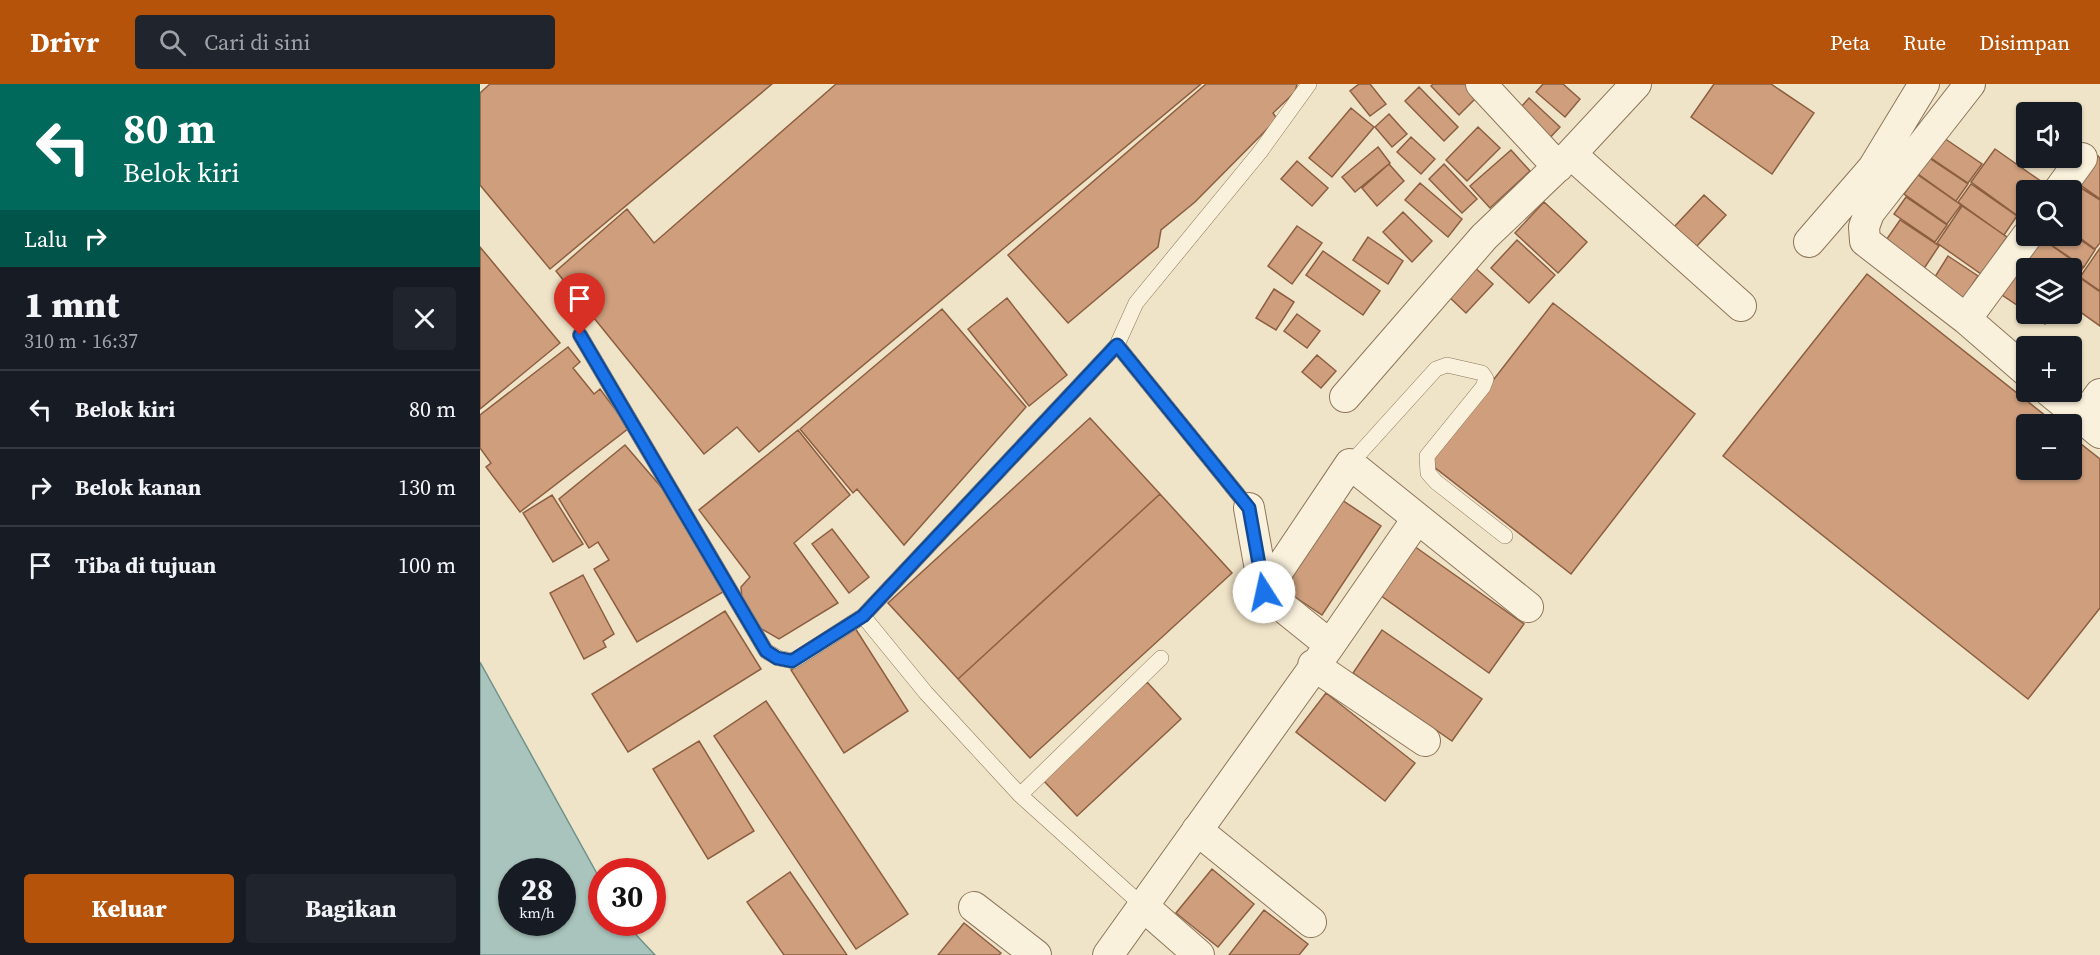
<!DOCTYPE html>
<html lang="id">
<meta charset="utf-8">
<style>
:root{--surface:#171b24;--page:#20242c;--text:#f1f3f6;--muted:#9ea1a6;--line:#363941;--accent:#b45309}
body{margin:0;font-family:"Source Serif 4",serif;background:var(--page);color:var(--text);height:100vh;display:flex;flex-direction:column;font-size:22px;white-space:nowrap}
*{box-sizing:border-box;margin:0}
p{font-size:20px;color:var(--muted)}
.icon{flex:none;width:33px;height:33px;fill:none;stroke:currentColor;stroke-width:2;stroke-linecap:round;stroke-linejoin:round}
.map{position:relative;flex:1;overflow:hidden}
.drawer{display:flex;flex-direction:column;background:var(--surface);width:480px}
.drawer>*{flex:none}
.guide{background:#00695c;color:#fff;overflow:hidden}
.tools{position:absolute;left:1536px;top:18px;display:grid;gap:12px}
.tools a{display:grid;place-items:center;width:66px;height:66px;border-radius:6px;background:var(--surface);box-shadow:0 2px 4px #0004;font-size:30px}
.speed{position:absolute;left:18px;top:774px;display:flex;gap:12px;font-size:30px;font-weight:700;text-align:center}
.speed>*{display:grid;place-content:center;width:78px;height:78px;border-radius:50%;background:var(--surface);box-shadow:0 2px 4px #0004;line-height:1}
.speed small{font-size:15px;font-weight:400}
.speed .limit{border:9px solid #d22;background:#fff;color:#111}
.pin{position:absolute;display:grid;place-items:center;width:51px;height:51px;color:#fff;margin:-62px -26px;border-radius:50% 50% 50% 0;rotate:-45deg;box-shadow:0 0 6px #0007}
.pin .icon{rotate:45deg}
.me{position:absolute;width:66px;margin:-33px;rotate:350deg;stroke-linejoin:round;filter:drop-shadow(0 0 4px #0008)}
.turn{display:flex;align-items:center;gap:21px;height:126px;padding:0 24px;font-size:27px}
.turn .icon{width:78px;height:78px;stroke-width:2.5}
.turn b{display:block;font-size:42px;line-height:51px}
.then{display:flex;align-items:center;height:57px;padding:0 24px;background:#0003;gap:12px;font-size:22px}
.round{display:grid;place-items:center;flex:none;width:63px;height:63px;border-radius:6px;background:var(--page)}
.summary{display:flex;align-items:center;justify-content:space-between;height:102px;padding:0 24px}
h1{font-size:36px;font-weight:800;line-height:45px}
.button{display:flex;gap:12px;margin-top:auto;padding:12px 24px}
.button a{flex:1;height:69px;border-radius:6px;background:var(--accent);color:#fff;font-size:24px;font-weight:800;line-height:69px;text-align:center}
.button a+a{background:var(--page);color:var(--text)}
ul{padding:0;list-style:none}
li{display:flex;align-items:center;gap:18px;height:78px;padding:0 24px;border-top:2px solid var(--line)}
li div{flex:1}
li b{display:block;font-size:22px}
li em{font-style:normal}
header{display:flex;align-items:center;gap:36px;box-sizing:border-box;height:84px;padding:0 30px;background:var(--accent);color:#fff}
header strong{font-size:28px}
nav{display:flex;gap:33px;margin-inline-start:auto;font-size:21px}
.search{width:420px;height:54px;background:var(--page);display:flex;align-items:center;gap:15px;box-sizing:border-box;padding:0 21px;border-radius:6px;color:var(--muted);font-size:22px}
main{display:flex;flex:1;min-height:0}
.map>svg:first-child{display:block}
</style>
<header>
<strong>Drivr</strong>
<div class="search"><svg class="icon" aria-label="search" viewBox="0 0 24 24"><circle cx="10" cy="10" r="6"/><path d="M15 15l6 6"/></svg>Cari di sini</div>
<nav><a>Peta</a><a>Rute</a><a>Disimpan</a></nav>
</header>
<main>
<section class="drawer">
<div class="guide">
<div class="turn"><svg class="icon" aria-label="left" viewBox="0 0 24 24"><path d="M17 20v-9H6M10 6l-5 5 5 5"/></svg><div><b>80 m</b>Belok kiri</div></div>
<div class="then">Lalu<svg class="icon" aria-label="right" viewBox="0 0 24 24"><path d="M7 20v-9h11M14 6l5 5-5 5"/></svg></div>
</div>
<div class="summary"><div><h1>1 mnt</h1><p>310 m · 16:37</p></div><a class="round"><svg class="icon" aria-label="close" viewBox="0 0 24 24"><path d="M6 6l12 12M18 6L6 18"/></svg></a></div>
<ul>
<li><svg class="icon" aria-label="left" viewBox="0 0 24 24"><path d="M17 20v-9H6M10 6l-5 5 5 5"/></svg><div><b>Belok kiri</b></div><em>80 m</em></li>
<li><svg class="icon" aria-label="right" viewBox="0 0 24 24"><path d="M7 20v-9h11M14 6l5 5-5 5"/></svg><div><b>Belok kanan</b></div><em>130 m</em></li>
<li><svg class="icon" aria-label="arrive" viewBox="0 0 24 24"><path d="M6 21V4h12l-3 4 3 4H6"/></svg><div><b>Tiba di tujuan</b></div><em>100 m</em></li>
</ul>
<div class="button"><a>Keluar</a><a>Bagikan</a></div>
</section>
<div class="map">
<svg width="1620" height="871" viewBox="0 0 1620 871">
<rect width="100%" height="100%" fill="#f0e4c8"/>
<path fill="#a9c4bc" stroke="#6f938a" stroke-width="1.5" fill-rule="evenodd" d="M 0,578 L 121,797 L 122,838 L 145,839 L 175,871 L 0,871 ZM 32,788 L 82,788 L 82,838 L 32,838 Z"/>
<path fill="#cf9f7d" stroke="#8d5f41" stroke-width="1.5" d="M 10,0 L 292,0 L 70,185 L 0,101 L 0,9 Z
M 356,0 L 721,0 L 279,368 L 257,343 L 224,370 L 76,187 L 147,125 L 174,159 Z
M 726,0 L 817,0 L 815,8 L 793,29 L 797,35 L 715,118 L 681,146 L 678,163 L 588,239 L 528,171 Z
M 879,0 L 890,0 L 906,20 L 890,32 L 870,7 Z
M 953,0 L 992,0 L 1001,9 L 979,31 L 951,2 Z
M 1063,0 L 1083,0 L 1100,15 L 1085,33 L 1056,8 Z
M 1234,0 L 1291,0 L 1334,29 L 1292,90 L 1211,33 Z
M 939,3 L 978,43 L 964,57 L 925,17 Z
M 1049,14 L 1080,43 L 1066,58 L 1035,30 Z
M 871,24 L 894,43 L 852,93 L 829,74 Z
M 909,30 L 927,50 L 912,63 L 895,43 Z
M 998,43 L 1020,64 L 987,97 L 966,76 Z
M 1461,52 L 1502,80 L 1488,99 L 1448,72 Z
M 931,53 L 955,75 L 941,90 L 917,68 Z
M 898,63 L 910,79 L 875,108 L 862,93 Z
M 1515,65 L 1562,98 L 1556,106 L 1546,106 L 1546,120 L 1538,132 L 1491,98 Z
M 1031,66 L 1050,87 L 1010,124 L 990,102 Z
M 1618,72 L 1620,74 L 1620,115 L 1599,100 Z
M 1449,74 L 1488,100 L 1476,117 L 1438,90 Z
M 817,77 L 848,104 L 832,122 L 801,95 Z
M 909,80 L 924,97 L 897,122 L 882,104 Z
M 964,80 L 997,115 L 982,129 L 949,95 Z
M 1438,91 L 1481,121 L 1467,140 L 1424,110 Z
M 940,99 L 982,135 L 968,153 L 925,116 Z
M 1491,100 L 1537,132 L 1524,151 L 1478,118 Z
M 1598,102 L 1620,116 L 1620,159 L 1615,165 L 1592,148 L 1592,112 Z
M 1224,111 L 1246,131 L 1216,163 L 1194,143 Z
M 1426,113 L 1467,141 L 1455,158 L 1414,130 Z
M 1064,118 L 1107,158 L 1078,189 L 1035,149 Z
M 1482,122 L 1527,153 L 1501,190 L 1457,159 Z
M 923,128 L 952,157 L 932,178 L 903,148 Z
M 1420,136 L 1459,162 L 1441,189 L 1402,162 Z
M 817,142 L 842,159 L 812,200 L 788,182 Z
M 1592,150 L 1615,166 L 1604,183 L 1561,154 Z
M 888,153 L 923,177 L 908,200 L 873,176 Z
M 1561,154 L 1603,184 L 1592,201 L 1592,184 L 1546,184 L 1546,190 L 1539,185 Z
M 1037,156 L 1075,191 L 1049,219 L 1011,184 Z
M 0,163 L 80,259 L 0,325 Z
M 1620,164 L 1620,207 L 1600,193 Z
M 843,167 L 900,207 L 883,231 L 826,191 Z
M 1468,172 L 1498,192 L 1483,215 L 1453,196 Z
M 992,181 L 1013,200 L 986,229 L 966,210 Z
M 1538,186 L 1546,192 L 1546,227 L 1522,211 Z
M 1387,190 L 1576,340 L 1546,340 L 1546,386 L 1592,386 L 1592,353 L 1620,375 L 1620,524 L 1548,615 L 1243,372 Z
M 1600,194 L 1620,208 L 1620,242 L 1592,222 L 1592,206 Z
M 794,205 L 814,218 L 796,246 L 776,234 Z
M 527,214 L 587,291 L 549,322 L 488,245 Z
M 1073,219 L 1215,330 L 1091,490 L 949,379 Z
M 462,225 L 546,323 L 424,461 L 377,405 L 373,409 L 320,345 Z
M 817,230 L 840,247 L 827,264 L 804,247 Z
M 1550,230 L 1572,230 L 1565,240 Z
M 88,263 L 100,278 L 93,284 L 114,310 L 120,305 L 149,344 L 40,428 L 6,383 L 11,379 L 0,364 L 0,331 Z
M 837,271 L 856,287 L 841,304 L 822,288 Z
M 610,334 L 680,410 L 478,595 L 408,519 Z
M 318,346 L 370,411 L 314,459 L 358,519 L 299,555 L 275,541 L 262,515 L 261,503 L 270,493 L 219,426 Z
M 145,361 L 188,411 L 243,508 L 157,558 L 114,485 L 129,476 L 118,458 L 109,464 L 79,415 Z
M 680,410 L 752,489 L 550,674 L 478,595 Z
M 72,411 L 103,460 L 73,478 L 43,429 Z
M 856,412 L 901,442 L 842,531 L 797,501 Z
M 352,445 L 389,493 L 369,509 L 332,460 Z
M 934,462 L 1044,540 L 1009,589 L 900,511 Z
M 103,491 L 134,550 L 123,557 L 126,563 L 104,575 L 70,509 Z
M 245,527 L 281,585 L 148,668 L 112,610 Z
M 375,544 L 428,627 L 364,669 L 311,586 Z
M 902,546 L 1002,615 L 972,657 L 873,589 Z
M 667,598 L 701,635 L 597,732 L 563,696 Z
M 846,609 L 935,679 L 905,717 L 816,648 Z
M 286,617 L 428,830 L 376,865 L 234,652 Z
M 219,657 L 274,747 L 228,775 L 173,685 Z
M 732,785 L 774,820 L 738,863 L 696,829 Z
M 310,788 L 367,871 L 304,871 L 267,818 Z
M 784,826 L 828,860 L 819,871 L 749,871 Z
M 484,839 L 521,869 L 519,871 L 458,871 Z"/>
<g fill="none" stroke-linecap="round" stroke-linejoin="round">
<defs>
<path id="lane" d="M 100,251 L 286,567 L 298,574 L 313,577 L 383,532 L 637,261
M 870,380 L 956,285 L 967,281 L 1002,289 L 1006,295 L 1003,303 L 947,372 L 948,389 L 956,398 L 1025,452
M 769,424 L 637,261 L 656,219 L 780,68 L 829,0
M 383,532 L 446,609 L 540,711 L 663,822
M 540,711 L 681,574"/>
<path id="street" d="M 1001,0 L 1078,83
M 1490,0 L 1389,129 L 1384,143 L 1385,157 L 1486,235 L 1546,287
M 1091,70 L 1261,222
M 1579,106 L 1602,74
M 1329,158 L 1393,84 L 1444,0
M 1486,235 L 1547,152
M 1570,308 L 1620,349
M 865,313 L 1004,153 L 1091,70 L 1156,0
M 1602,335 L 1620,310
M 784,508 L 870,380 L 1048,523
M 850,561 L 937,435
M 833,581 L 945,657
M 717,746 L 831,838
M 663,822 L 719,871
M 494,823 L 556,871
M 628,871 L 850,561 L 784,508 L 769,424"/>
</defs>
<use href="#lane" stroke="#8d765c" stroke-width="16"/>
<use href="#street" stroke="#8d765c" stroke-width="32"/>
<use href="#lane" stroke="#faf1dc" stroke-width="15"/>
<use href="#street" stroke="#faf1dc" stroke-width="30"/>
</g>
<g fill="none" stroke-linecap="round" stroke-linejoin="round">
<defs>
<path id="route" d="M 100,251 L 286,567 L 297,574 L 312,577 L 383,532 L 637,261 L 769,424 L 784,508"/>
</defs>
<use href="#route" stroke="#114b97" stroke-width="15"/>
<use href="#route" stroke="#1a73e8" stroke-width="10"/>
</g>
</svg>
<div class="tools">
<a><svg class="icon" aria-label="sound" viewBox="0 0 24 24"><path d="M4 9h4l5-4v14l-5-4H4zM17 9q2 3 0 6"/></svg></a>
<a><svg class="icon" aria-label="search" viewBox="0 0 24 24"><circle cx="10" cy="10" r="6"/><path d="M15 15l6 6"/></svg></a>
<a><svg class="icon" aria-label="layers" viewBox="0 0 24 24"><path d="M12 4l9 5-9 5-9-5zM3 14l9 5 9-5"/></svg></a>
<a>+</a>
<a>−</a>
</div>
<div class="speed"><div>28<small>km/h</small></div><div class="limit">30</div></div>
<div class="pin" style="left:100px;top:251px;background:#d93025"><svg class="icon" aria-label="arrive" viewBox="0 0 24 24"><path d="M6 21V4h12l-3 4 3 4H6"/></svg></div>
<svg class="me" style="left:784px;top:508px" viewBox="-20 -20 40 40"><circle r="19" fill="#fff"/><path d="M0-13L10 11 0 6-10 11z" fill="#1a73e8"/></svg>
</div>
</main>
